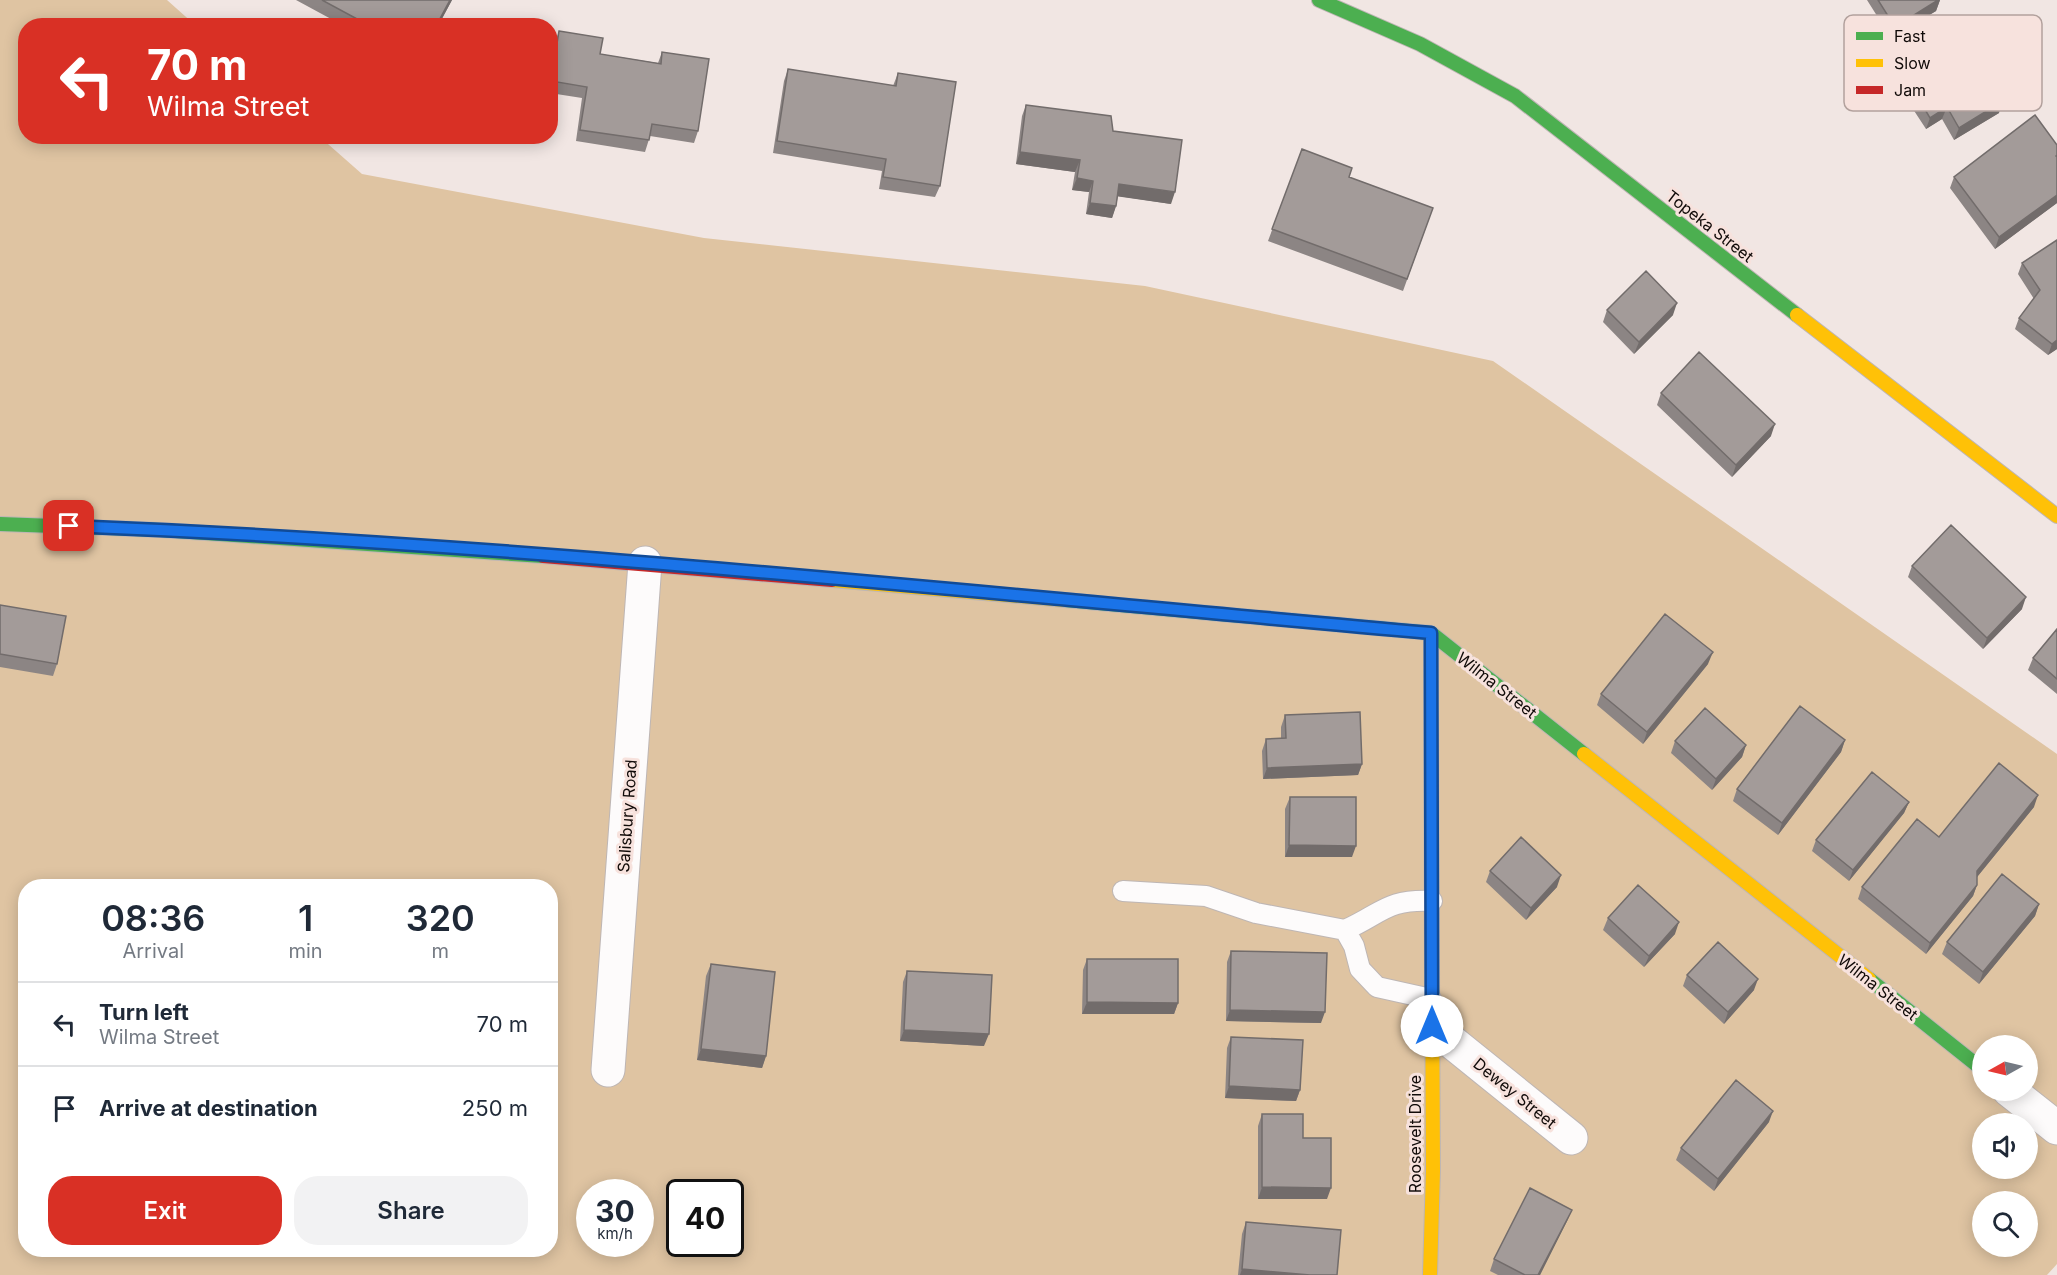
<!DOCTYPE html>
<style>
:root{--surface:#fff;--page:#f2f2f3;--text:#1f2937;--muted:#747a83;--line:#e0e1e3;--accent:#d93025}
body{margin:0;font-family:Inter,sans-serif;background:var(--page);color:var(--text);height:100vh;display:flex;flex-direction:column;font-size:22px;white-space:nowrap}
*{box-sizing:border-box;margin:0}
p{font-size:20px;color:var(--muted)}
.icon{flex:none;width:33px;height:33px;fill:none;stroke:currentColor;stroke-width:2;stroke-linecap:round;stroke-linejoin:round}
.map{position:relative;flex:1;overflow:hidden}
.side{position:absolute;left:18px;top:879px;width:540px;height:378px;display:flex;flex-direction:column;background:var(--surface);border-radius:24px;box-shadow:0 3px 15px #0003}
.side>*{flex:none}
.hud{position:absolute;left:18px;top:18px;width:540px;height:126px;border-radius:24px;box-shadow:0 3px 15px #0003;background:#d93025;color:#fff;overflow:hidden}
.needle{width:39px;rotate:262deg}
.controls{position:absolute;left:1972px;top:1035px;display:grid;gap:12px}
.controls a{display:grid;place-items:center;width:66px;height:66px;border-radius:50%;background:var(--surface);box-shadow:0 3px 15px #0003;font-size:30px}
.speed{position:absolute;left:576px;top:1179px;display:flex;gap:12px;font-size:30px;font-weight:700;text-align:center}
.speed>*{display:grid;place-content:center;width:78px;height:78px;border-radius:50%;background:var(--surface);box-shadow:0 3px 15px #0003;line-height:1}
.speed small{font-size:15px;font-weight:400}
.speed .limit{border:3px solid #111;border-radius:9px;background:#fff;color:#111}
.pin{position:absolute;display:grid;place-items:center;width:51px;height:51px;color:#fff;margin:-26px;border-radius:12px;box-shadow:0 3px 9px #0006}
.me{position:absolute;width:66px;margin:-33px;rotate:0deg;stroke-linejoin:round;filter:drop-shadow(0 0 4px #0008)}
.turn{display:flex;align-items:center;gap:21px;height:126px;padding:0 30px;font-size:27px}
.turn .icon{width:78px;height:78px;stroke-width:2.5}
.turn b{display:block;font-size:42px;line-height:51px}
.eta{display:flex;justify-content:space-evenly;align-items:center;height:102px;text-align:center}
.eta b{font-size:36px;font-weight:600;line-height:42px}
.cta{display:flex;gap:12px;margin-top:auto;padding:12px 30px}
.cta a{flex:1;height:69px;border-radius:24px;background:var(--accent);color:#fff;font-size:24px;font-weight:600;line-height:69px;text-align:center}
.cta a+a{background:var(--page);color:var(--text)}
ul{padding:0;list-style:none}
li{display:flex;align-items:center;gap:18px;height:84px;padding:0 30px;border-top:2px solid var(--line)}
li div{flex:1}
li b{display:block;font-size:22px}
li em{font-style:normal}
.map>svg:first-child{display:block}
</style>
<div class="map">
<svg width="2057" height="1275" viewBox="0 0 2057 1275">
<rect width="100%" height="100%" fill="#f1e6e3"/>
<path fill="#dfc4a2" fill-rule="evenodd" d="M 0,0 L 167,0 L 195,25 L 26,26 L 26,136 L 320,137 L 362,174 L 704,238 L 1145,286 L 1493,361 L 2057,754 L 2057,1264 L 2047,1275 L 0,1275 ZM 26,886 L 550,886 L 550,1250 L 26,1250 ZM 1983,1046 L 2028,1046 L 2028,1090 L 1983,1090 ZM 1983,1124 L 2028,1124 L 2028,1168 L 1983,1168 ZM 590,1192 L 640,1192 L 640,1244 L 590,1244 ZM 680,1192 L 730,1192 L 730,1244 L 680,1244 ZM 1983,1202 L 2028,1202 L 2028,1246 L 1983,1246 Z"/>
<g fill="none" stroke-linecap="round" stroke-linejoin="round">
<defs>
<path id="lane" d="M 1123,891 L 1206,896 L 1256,913 L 1345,930 L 1354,946 L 1360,969 L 1377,987 L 1431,999
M 1345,930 C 1383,913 1386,899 1432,901"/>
<path id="street" d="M 1432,1026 L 1571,1138
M 608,1070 L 645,563
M 2009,1090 L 2057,1128"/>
<path id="fast" d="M 1319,0 L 1420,44 L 1515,96 L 1797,315
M 0,524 L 161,530 L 543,556
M 1065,600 L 1431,633 L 1584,754
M 1431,633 L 1431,712
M 1869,979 L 1983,1070"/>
<path id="slow" d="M 1797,315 L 2057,516
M 832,580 L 1065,600
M 1584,754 L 1869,979
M 1430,1275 L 1433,1171 L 1432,968"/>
<path id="jam" d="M 543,556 L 832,580
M 1431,712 L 1432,968"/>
</defs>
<use href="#lane" stroke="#beb6b4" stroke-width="22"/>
<use href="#street" stroke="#beb6b4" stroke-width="35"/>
<use href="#fast" stroke="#beb6b4" stroke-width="16"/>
<use href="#slow" stroke="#beb6b4" stroke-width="16"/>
<use href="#jam" stroke="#beb6b4" stroke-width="16"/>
<use href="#lane" stroke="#fdfbfb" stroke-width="20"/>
<use href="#street" stroke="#fdfbfb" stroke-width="33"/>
<use href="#fast" stroke="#4caf50" stroke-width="14"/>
<use href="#slow" stroke="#ffc107" stroke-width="14"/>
<use href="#jam" stroke="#c62828" stroke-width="14"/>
</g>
<path fill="#8c8584" d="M 296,0 L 452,0 L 438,26 L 344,26 Z
M 1867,0 L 1940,0 L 1936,11 L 1891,38 Z
M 559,31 L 600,54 L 658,63 L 662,52 L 698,131 L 694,143 L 650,136 L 645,152 L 576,141 L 582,98 L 550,93 L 550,70 L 555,43 Z
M 1917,63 L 1999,113 L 1954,140 L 1942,119 L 1926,129 L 1909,103 L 1914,91 L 1920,87 L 1913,75 Z
M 788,69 L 893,86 L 898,73 L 940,186 L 935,197 L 879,189 L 882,171 L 773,153 L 784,81 Z
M 1026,105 L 1171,204 L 1118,196 L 1116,206 L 1112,218 L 1086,214 L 1089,192 L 1072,190 L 1075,172 L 1016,164 L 1022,116 Z
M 2057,145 L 2057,203 L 1995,249 L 1950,188 L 1954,177 Z
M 1302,149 L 1349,177 L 1433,208 L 1403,291 L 1268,241 Z
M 2057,240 L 2057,349 L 2048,355 L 2015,329 L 2019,318 L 2034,299 L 2018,274 L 2022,263 Z
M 1607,310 L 1673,315 L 1634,354 L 1603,322 Z
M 1661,393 L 1771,436 L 1732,477 L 1657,405 Z
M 1912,566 L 2022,609 L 1983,649 L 1908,577 Z
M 0,605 L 57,664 L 53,676 L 0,667 Z
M 2057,629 L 2057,694 L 2028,670 L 2033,658 Z
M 1708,664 L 1643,744 L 1597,705 L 1601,694 Z
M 1285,715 L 1362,764 L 1358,775 L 1263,779 L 1262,751 L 1266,739 L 1281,739 L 1281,727 Z
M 1845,740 L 1841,752 L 1778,835 L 1733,801 L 1737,789 Z
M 1675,741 L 1746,745 L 1742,757 L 1712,790 L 1671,753 Z
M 1290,797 L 1352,857 L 1285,857 L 1285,809 Z
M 1909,802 L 1904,813 L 1849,881 L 1812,851 L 1816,840 Z
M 2034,807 L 1977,877 L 1977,885 L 1973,896 L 1926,954 L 1858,899 L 1862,887 L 1939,837 Z
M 1490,871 L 1557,887 L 1526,920 L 1486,882 Z
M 2039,904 L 2035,916 L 1979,984 L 1942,954 L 1947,942 Z
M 1608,918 L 1675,934 L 1644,967 L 1603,930 Z
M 1231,951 L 1321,1023 L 1226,1021 L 1227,962 Z
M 1087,959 L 1178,1003 L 1174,1014 L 1082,1014 L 1083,970 Z
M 711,964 L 766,1056 L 762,1068 L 697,1060 L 706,976 Z
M 907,971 L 984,1046 L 900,1041 L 903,982 Z
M 1687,975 L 1754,990 L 1724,1024 L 1683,986 Z
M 1231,1037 L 1300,1090 L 1296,1101 L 1225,1098 L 1227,1048 Z
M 1262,1114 L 1303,1138 L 1327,1199 L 1258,1199 L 1258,1126 Z
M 1769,1122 L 1714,1191 L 1676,1160 L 1681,1148 Z
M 1572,1210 L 1567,1221 L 1540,1275 L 1498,1275 L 1490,1271 L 1494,1259 Z
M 1246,1222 L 1337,1275 L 1238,1275 L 1242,1234 Z"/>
<path fill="#726c6b" d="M 450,0 L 452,0 L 438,26 L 436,26 Z
M 1938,0 L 1940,0 L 1936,11 L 1891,38 L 1895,27 Z
M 2003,101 L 1999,113 L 1954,140 L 1959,128 Z
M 1947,107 L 1942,119 L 1926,129 L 1930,118 Z
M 1020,152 L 1080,160 L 1075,172 L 1016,164 Z
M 1077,178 L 1093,181 L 1089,192 L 1072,190 Z
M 1119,184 L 1175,192 L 1171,204 L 1115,196 Z
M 2057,195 L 2057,203 L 1995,249 L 1999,237 Z
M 1090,203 L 1116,206 L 1112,218 L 1086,214 Z
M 1677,303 L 1673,315 L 1634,354 L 1639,342 Z
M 2057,340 L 2057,349 L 2048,355 L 2052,344 Z
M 1775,424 L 1771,436 L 1732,477 L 1736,465 Z
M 2026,597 L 2022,609 L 1983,649 L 1987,638 Z
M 1713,652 L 1708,664 L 1643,744 L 1647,732 Z
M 1845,740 L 1841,752 L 1778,835 L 1782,823 Z
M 1746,745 L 1742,757 L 1712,790 L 1716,779 Z
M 1362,764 L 1358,775 L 1263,779 L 1267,768 Z
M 2038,795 L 2034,807 L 1973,882 L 1977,871 Z
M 1909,802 L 1904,813 L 1849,881 L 1853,870 Z
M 1289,845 L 1356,846 L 1352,857 L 1285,857 Z
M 1561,875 L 1557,887 L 1526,920 L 1531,908 Z
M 1977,885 L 1973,896 L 1926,954 L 1930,943 Z
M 2039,904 L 2035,916 L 1979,984 L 1983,972 Z
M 1679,922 L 1675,934 L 1644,967 L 1649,956 Z
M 1758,979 L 1754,990 L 1724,1024 L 1728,1012 Z
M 1087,1002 L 1178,1003 L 1174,1014 L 1082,1014 Z
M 1230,1010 L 1325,1012 L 1321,1023 L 1226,1021 Z
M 904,1030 L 989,1034 L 984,1046 L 900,1041 Z
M 701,1049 L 766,1056 L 762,1068 L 697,1060 Z
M 1229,1086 L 1300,1090 L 1296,1101 L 1225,1098 Z
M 1773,1111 L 1769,1122 L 1714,1191 L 1718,1179 Z
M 1262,1187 L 1331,1188 L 1327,1199 L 1258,1199 Z
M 1572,1210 L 1567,1221 L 1540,1275 L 1538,1275 Z
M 1242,1269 L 1310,1275 L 1240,1275 Z"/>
<path fill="#a39b99" stroke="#726c6b" stroke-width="1.5" d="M 322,0 L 450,0 L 436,26 L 370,26 Z
M 1878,0 L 1938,0 L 1895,27 Z
M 559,31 L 603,38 L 600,54 L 661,64 L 662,52 L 709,59 L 698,131 L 652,124 L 649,140 L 580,130 L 587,87 L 551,81 Z
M 1963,36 L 2003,101 L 1959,128 L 1947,107 L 1930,118 L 1914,91 L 1929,82 L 1917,63 Z
M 788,69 L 896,86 L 898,73 L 956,82 L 940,186 L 883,177 L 886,159 L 777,141 Z
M 1026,105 L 1111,116 L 1113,131 L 1182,140 L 1175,192 L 1119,184 L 1116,206 L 1090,203 L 1093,181 L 1077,178 L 1080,160 L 1020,152 Z
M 2035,115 L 2057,145 L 2057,155 L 2056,156 L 2057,157 L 2057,195 L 1999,237 L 1954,177 Z
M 1302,149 L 1352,168 L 1349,177 L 1433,208 L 1407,279 L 1272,229 Z
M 2057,240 L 2057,340 L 2052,344 L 2019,318 L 2040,290 L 2022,263 Z
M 1646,271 L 1677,303 L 1639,342 L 1607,310 Z
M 1699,352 L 1775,424 L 1736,465 L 1661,393 Z
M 1951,525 L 2026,597 L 1987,638 L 1912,566 Z
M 0,605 L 66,616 L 57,664 L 0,654 Z
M 1665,614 L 1713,652 L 1647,732 L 1601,694 Z
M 2057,629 L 2057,679 L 2033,658 Z
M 1800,706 L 1845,740 L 1782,823 L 1737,789 Z
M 1705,708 L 1746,745 L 1716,779 L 1675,741 Z
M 1360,712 L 1362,764 L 1267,768 L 1266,739 L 1286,738 L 1285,715 Z
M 1999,763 L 2038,795 L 1977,871 L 1977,885 L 1930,943 L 1862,887 L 1917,819 L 1939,837 Z
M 1872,772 L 1909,802 L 1853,870 L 1816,840 Z
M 1290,797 L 1356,797 L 1356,846 L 1289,845 Z
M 1521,837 L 1561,875 L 1531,908 L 1490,871 Z
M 2002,874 L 2039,904 L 1983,972 L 1947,942 Z
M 1638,885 L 1679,922 L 1649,956 L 1608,918 Z
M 1718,942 L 1758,979 L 1728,1012 L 1687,975 Z
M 1231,951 L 1327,953 L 1325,1012 L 1230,1010 Z
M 1087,959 L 1178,959 L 1178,1003 L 1087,1002 Z
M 711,964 L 775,972 L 766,1056 L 701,1049 Z
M 907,971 L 992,975 L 989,1034 L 904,1030 Z
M 1231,1037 L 1303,1040 L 1300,1090 L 1229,1086 Z
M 1736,1080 L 1773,1111 L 1718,1179 L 1681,1148 Z
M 1262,1114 L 1303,1114 L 1303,1138 L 1331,1138 L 1331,1188 L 1262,1187 Z
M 1530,1188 L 1572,1210 L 1538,1275 L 1525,1275 L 1494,1259 Z
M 1246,1222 L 1341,1230 L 1337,1275 L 1310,1275 L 1242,1269 Z"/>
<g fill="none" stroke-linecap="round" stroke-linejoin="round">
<defs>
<path id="route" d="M 69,526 C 524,544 978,593 1431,633 L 1432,1026"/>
</defs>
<use href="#route" stroke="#114b97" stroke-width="15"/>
<use href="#route" stroke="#1a73e8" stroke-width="10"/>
</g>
<g text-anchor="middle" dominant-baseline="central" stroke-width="6" stroke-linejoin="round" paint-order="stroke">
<g font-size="16" fill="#100a08" stroke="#f7e2dd">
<text transform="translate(1710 226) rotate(38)">Topeka Street</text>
<text transform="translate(1497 685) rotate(38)">Wilma Street</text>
<text transform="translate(627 816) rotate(-86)">Salisbury Road</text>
<text transform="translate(1878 987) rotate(38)">Wilma Street</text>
<text transform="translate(1515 1093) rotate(39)">Dewey Street</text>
<text transform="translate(1415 1134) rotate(-90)">Roosevelt Drive</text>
</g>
</g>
<rect x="1844" y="15" width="198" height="96" rx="9" fill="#f7e2dd" stroke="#b2a19d" stroke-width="1.5"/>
<rect x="1856" y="32" width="27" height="8" fill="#4caf50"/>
<rect x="1856" y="59" width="27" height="8" fill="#ffc107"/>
<rect x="1856" y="86" width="27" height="8" fill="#c62828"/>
<g font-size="16" fill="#100a08">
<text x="1894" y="42">Fast</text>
<text x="1894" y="69">Slow</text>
<text x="1894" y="96">Jam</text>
</g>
</svg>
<div class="controls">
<a><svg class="needle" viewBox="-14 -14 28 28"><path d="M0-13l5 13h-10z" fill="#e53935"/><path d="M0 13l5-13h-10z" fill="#747a83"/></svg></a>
<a><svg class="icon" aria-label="sound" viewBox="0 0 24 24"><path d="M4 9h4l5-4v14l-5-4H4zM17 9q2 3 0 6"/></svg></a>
<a><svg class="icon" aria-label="search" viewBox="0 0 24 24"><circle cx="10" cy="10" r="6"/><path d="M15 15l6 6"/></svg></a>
</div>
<div class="speed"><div>30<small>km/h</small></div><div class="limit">40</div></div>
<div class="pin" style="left:69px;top:526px;background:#d93025"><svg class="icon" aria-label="arrive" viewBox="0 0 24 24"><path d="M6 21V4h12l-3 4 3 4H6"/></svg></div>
<svg class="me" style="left:1432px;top:1026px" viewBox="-20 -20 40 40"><circle r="19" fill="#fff"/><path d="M0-13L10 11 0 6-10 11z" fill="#1a73e8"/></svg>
<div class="hud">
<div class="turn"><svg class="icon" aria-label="left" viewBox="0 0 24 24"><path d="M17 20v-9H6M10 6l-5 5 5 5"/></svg><div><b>70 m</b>Wilma Street</div></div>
</div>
<section class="side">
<div class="eta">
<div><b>08:36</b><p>Arrival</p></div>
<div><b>1</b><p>min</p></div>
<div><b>320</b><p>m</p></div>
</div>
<ul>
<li><svg class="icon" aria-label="left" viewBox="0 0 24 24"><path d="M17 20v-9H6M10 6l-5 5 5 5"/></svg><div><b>Turn left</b><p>Wilma Street</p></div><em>70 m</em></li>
<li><svg class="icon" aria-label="arrive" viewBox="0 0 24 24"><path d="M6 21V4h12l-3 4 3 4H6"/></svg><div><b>Arrive at destination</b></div><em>250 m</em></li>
</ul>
<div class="cta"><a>Exit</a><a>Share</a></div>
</section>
</div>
